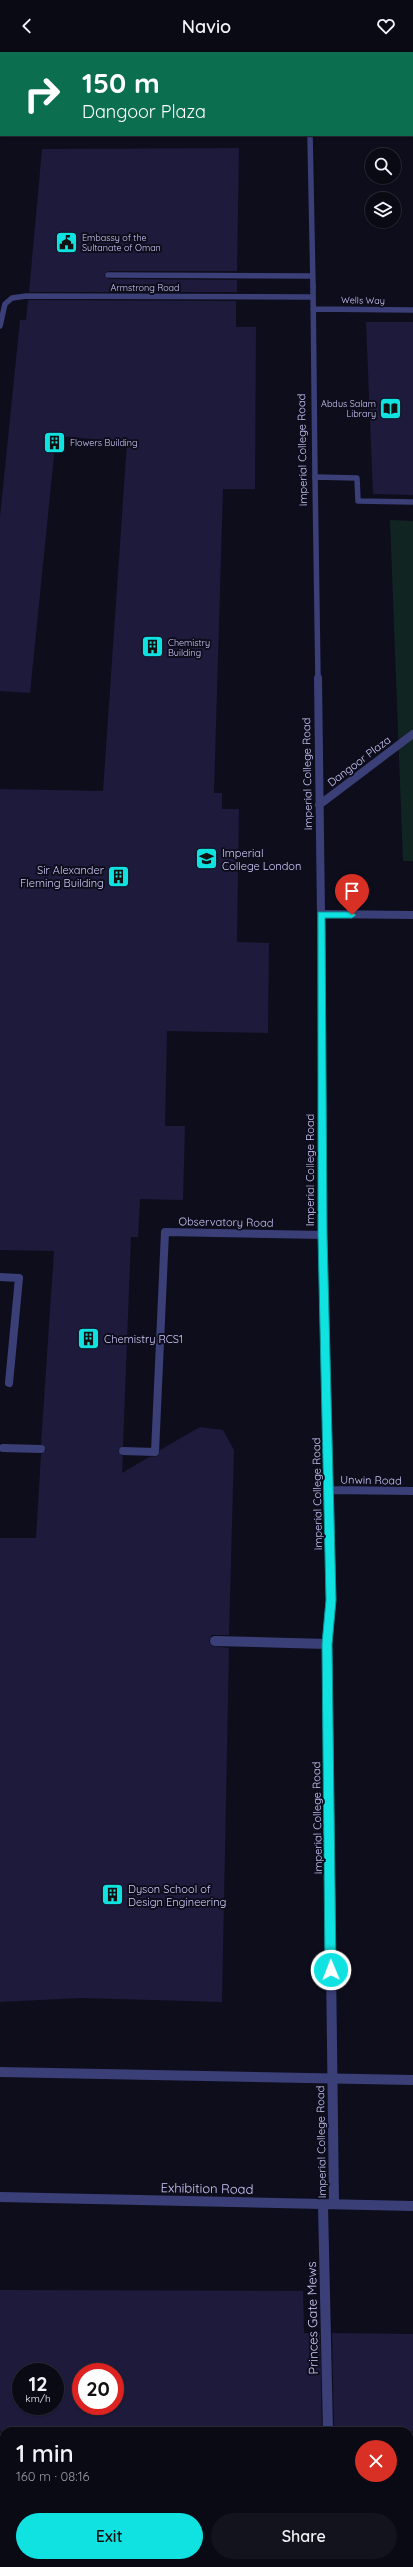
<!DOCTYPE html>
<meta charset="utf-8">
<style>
:root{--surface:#0a0a15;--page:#13131e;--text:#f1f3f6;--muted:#999aa0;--line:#2a2b34;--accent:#10e2e2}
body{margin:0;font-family:Quicksand,sans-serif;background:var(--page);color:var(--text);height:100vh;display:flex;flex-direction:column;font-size:15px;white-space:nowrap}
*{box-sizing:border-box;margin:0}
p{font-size:13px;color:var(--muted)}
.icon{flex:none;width:22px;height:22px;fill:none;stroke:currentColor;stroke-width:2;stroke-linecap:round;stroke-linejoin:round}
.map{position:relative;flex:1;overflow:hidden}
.sheet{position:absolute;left:0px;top:2375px;width:413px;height:140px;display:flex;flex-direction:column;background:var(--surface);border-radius:12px 12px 0 0;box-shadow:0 1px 3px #0004,0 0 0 1px var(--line)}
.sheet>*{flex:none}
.guide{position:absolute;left:0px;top:0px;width:413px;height:84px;box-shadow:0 1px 3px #0004,0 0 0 1px var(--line);background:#0b6e4f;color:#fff;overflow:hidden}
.tools{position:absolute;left:365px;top:96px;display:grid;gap:8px}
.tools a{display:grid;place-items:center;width:36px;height:36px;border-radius:50%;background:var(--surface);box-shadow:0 1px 3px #0004,0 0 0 1px var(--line);font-size:20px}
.speed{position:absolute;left:12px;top:2311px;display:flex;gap:8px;font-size:20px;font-weight:700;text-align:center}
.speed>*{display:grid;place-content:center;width:52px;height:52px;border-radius:50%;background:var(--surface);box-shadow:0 1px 3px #0004,0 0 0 1px var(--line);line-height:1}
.speed small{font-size:10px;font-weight:400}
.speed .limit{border:6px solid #d22;background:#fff;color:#111}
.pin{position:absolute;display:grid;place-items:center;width:34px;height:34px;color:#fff;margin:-41px -17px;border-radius:50% 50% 50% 0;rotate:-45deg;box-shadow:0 0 4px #0007}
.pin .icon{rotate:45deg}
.me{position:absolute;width:44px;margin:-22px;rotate:359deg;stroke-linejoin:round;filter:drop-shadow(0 0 3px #0008)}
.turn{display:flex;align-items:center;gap:14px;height:84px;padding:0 16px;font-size:18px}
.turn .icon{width:52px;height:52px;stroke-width:2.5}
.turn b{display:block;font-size:28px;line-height:34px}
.round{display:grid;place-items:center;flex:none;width:42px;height:42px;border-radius:21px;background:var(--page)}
.head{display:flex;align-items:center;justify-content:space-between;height:68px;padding:0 16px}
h1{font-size:24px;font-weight:600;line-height:30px}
.cta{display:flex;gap:8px;margin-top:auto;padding:8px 16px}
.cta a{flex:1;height:46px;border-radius:24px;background:var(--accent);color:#111;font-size:16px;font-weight:600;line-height:46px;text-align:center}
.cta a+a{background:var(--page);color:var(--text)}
header{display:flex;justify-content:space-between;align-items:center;height:52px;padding:0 16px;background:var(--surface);font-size:18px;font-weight:600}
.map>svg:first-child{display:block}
</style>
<header><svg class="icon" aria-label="back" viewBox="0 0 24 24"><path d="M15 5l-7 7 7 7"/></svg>Navio<svg class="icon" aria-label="heart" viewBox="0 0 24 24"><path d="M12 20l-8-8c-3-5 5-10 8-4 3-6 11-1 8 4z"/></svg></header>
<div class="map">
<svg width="413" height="2515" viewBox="0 0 413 2515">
<rect width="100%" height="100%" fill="#0e0d1c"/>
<path fill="#102522" d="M 390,468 L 413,469 L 413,809 L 403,809 Z"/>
<path fill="#1d1a3b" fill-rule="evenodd" d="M 239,96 L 237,219 L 108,219 L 104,223 L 108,227 L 237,228 L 237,240 L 29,240 L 42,97 Z
M 28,248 L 236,249 L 236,275 L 256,275 L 255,437 L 223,437 L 214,741 L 222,741 L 222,757 L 239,757 L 237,890 L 269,891 L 268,981 L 167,979 L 165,1074 L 185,1074 L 183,1148 L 140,1147 L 138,1185 L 131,1185 L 123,1394 L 118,1399 L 123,1404 L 122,1421 L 149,1405 L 158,1404 L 160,1398 L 200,1375 L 223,1378 L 234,1398 L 229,1583 L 212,1583 L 209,1589 L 212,1594 L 229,1596 L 222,1950 L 81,1946 L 0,1950 L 0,1486 L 36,1486 L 41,1402 L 46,1398 L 41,1392 L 54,1199 L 0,1198 L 0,737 L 103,739 L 127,390 L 56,384 L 30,641 L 0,639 L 0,465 L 20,268 L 26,268 Z
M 366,270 L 413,270 L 413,443 L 373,442 Z
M 0,2238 L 303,2239 L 304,2281 L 320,2281 L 322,2379 L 0,2379 ZM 21,2320 L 55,2320 L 55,2354 L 21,2354 ZM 81,2320 L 115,2320 L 115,2354 L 81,2354 Z
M 332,2281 L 413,2282 L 413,2379 L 334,2379 Z"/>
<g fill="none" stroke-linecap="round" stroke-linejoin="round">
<path stroke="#3b3f78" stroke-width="5.5" d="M 108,223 L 312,224
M 313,234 L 315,425
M 313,257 L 413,258
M 0,274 L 5,252 L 12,246 L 26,244 L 312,245"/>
<path stroke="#3b3f78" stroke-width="8" d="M 0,1225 L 19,1226 L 9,1331
M 3,1396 L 41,1397
M 123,1399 L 155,1400 L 165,1180 L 323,1183
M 328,1438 L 413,1439
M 329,1446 L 323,1183 L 321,862 L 413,863"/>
<path stroke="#3b3f78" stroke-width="10" d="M 329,1445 L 331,1548 L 327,1592 L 334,2152
M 215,1589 L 327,1592"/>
<path stroke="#3b3f78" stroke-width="5.5" d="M 318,627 L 315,425 L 357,426 L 358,449 L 413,450"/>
<path stroke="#3b3f78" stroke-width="8" d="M 318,626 L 321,862
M 319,753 L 413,682"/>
<path stroke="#3b3f78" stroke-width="10" d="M 0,2020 L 413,2028"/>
<path stroke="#3b3f78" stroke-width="5.5" d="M 412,9 L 413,21
M 310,83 L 313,234"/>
<path stroke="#3b3f78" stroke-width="10" d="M 0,2145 L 413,2154
M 323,2153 L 328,2379
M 331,2511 L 331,2515"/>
</g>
<path fill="#10e2e2" stroke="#0a9393" d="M 318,860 L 352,860 L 356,863 L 352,866 L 325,866 L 327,1183 L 336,1548 L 332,1592 L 336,1918 L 331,1924 L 325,1918 L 322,1592 L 326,1548 L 318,1183 Z"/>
<defs>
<symbol id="civic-square" viewBox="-11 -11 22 22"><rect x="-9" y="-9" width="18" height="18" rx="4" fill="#10e2e2" stroke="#0e0d1c"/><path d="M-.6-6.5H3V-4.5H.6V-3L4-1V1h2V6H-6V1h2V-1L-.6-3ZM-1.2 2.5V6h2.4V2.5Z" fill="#111"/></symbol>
<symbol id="library-square" viewBox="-11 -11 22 22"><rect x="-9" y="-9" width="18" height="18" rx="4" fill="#10e2e2" stroke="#0e0d1c"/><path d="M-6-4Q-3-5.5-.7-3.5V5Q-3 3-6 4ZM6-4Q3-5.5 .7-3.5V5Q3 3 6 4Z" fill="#111"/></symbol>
<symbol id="building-square" viewBox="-11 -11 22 22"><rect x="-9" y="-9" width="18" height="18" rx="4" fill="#10e2e2" stroke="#0e0d1c"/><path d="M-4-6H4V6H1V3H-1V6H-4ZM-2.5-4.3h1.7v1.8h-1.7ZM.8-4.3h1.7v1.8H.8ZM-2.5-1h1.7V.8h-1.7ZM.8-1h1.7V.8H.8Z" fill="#111"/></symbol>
<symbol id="university-square" viewBox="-11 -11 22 22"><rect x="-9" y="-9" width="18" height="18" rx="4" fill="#10e2e2" stroke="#0e0d1c"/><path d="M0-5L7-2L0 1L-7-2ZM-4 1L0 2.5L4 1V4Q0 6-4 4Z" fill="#111"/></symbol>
</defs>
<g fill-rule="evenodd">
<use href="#civic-square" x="54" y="178" width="25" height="25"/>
<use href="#library-square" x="378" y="344" width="25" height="25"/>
<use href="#building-square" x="42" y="378" width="25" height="25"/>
<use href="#building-square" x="140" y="582" width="25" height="25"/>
<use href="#university-square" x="194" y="794" width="25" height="25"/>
<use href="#building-square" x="106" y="812" width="25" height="25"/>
<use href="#building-square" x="76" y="1274" width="25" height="25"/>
<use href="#building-square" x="100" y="1830" width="25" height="25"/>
</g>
<g text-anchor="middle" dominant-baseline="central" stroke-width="4" stroke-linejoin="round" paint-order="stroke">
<g font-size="9" fill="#cccbfb" stroke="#0e0d1c" text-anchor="start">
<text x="82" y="185">Embassy of the<tspan x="82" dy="10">Sultanate of Oman</tspan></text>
<text x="376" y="351" text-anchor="end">Abdus Salam<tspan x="376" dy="10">Library</tspan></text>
<text x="70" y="390">Flowers Building</text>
<text x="168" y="590">Chemistry<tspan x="168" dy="10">Building</tspan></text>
</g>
<g font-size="9" fill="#cccbfb" stroke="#0e0d1c">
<text x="145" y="235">Armstrong Road</text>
<text transform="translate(363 248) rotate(1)">Wells Way</text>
</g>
<g font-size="11" fill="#cccbfb" stroke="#0e0d1c">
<text transform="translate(302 398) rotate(-91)">Imperial College Road</text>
<text transform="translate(359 709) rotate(-37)">Dangoor Plaza</text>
<text transform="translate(307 722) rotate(-91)">Imperial College Road</text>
<text transform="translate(310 1118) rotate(-90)">Imperial College Road</text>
<text transform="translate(226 1170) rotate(1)">Observatory Road</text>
<text transform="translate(371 1428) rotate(1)">Unwin Road</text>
<text transform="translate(317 1442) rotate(-91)">Imperial College Road</text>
<text transform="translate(317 1766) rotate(-91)">Imperial College Road</text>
<text transform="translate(321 2090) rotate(-91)">Imperial College Road</text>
</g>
<g font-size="11" fill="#cccbfb" stroke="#0e0d1c" text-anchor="start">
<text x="222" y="801">Imperial<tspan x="222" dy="13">College London</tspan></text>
<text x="104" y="818" text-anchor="end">Sir Alexander<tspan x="104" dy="13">Fleming Building</tspan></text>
<text x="104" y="1287">Chemistry RCS1</text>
<text x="128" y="1837">Dyson School of<tspan x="128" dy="13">Design Engineering</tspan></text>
</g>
<g font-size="13" fill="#cccbfb" stroke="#0e0d1c">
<text transform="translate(207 2136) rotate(1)">Exhibition Road</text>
<text transform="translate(312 2266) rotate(-91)">Princes Gate Mews</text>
</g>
</g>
</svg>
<div class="tools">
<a><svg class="icon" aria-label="search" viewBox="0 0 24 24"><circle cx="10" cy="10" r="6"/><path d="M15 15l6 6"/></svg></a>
<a><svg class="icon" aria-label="layers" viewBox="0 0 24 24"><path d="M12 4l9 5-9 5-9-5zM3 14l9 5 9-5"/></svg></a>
</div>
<div class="speed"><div>12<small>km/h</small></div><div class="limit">20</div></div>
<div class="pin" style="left:352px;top:863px;background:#d93025"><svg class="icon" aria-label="arrive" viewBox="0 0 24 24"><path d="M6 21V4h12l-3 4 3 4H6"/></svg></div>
<svg class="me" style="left:331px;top:1918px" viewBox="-20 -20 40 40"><circle r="17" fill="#10e2e2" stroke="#fff" stroke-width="3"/><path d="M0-11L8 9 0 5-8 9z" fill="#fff"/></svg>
<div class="guide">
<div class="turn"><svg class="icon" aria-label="right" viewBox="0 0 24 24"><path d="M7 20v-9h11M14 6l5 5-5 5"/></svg><div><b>150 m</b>Dangoor Plaza</div></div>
</div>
<section class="sheet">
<div class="head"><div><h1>1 min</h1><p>160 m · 08:16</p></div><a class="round" style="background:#d93025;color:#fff"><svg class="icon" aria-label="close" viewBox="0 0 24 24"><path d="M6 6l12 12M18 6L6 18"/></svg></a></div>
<div class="cta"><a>Exit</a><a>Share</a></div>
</section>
</div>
